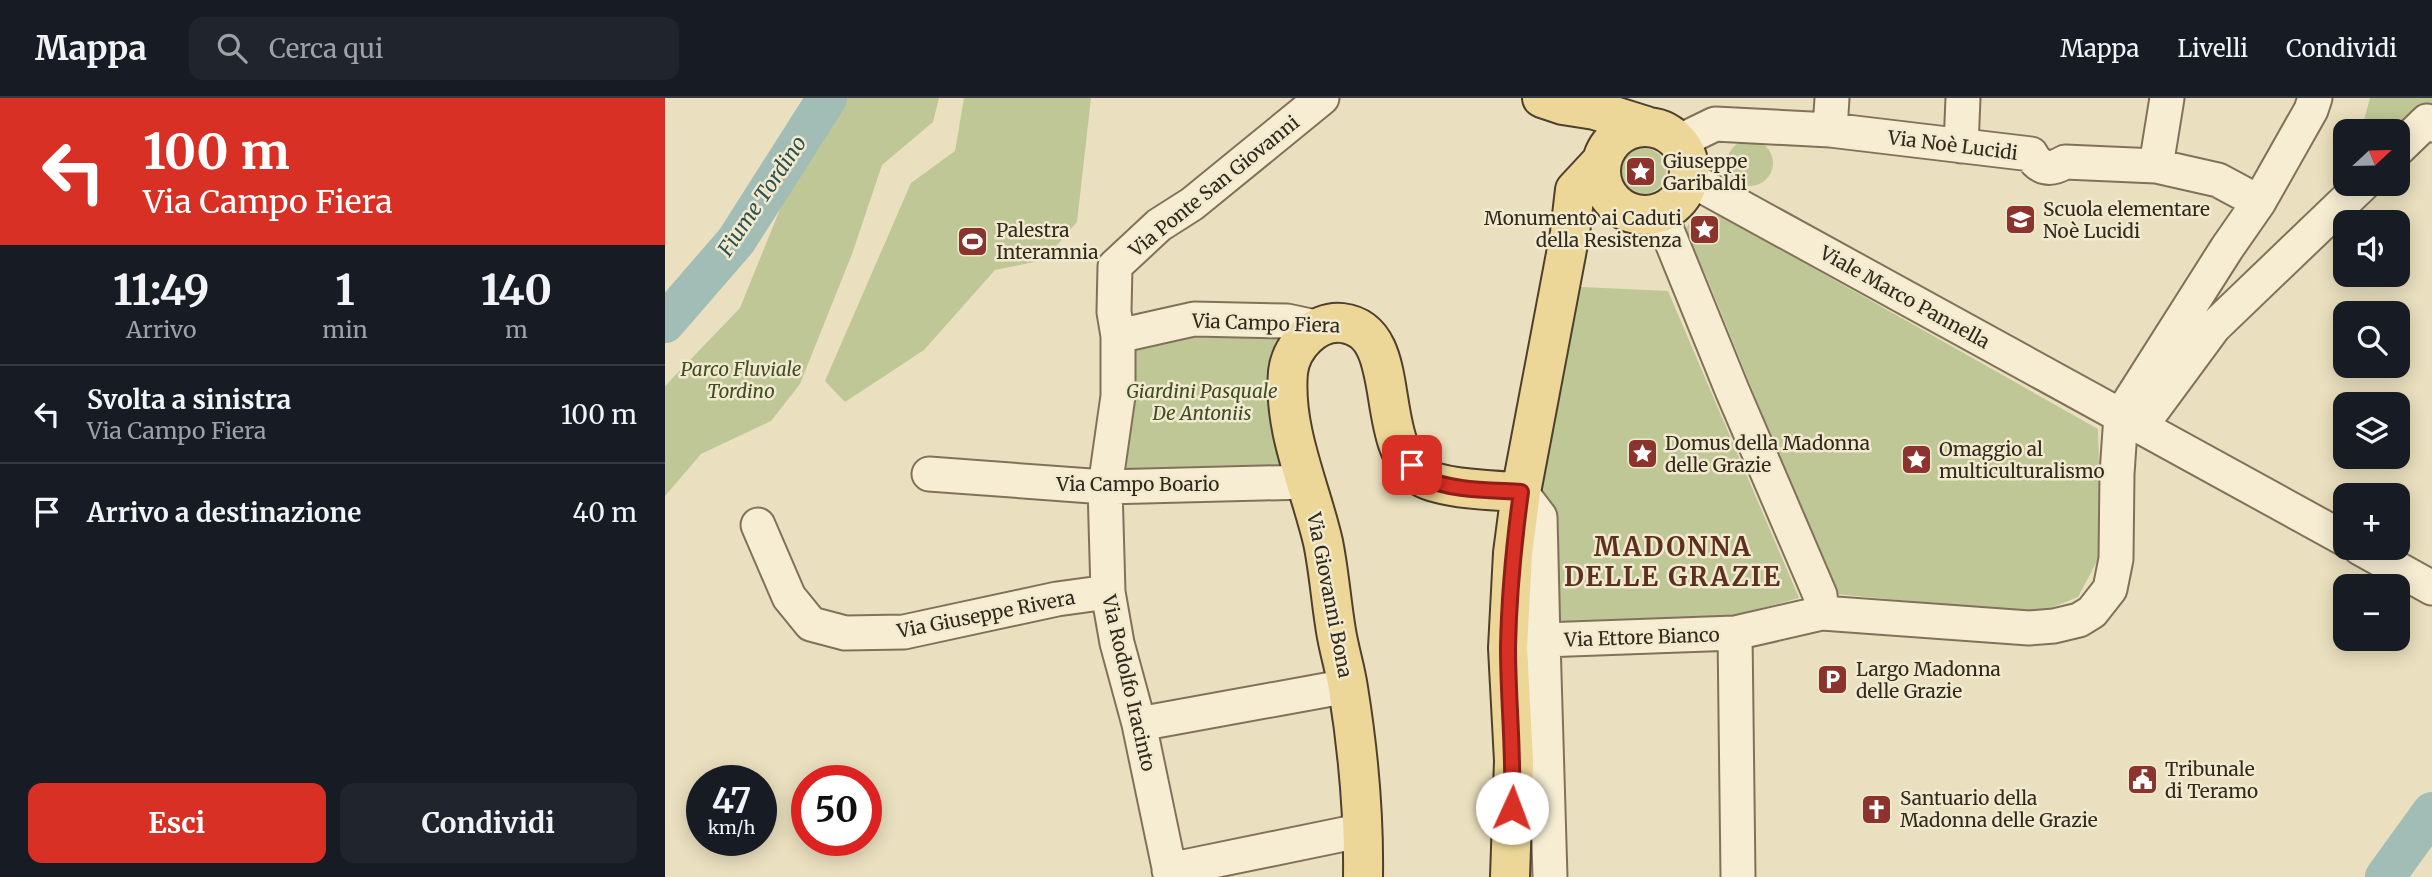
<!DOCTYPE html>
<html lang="it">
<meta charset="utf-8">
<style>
:root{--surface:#171b24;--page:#20242c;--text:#f1f3f6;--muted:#9ea1a6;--line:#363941;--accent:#d93025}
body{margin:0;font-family:Merriweather,serif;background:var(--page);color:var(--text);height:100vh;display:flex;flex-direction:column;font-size:26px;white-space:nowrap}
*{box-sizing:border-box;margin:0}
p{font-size:23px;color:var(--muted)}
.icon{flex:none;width:38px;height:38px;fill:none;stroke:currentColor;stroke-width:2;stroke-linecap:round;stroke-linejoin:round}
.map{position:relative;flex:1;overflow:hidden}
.details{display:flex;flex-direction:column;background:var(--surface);width:665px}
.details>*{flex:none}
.banner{background:#d93025;color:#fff;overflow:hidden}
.needle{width:46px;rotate:68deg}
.fabs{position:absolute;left:1668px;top:21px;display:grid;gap:14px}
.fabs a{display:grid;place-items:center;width:77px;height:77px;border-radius:14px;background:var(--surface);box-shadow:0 4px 18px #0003;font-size:35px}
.speed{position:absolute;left:21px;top:667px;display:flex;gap:14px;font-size:35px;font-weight:700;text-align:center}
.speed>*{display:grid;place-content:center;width:91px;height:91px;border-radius:50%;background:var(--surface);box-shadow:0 4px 18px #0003;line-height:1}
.speed small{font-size:18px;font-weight:400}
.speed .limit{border:10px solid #d22;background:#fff;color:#111}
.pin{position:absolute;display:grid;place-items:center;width:60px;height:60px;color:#fff;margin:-30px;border-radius:14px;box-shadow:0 4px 10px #0006}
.me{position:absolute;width:77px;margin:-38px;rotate:2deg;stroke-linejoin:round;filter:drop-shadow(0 0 5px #0008)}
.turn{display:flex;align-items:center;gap:24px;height:147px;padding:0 28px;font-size:32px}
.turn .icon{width:91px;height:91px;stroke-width:2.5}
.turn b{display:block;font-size:49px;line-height:60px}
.eta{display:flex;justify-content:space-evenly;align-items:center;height:119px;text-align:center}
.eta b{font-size:42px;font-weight:700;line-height:49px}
.action{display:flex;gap:14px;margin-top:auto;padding:14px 28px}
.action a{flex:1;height:80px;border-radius:14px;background:var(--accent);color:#fff;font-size:28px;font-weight:700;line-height:80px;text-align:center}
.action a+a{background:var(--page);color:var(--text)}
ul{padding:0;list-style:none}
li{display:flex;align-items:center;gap:21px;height:98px;padding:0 28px;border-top:2px solid var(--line)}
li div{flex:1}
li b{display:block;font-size:26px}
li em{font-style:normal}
header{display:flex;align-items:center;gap:42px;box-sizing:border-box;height:98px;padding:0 35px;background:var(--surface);border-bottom:2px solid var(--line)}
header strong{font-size:33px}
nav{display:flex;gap:38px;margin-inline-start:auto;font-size:24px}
.search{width:490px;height:63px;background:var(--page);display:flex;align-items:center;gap:18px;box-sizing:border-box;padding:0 24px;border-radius:14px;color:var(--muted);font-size:26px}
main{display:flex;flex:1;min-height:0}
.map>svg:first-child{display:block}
</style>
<header>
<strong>Mappa</strong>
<div class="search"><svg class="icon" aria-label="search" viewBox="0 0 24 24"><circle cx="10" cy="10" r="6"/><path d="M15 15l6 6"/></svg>Cerca qui</div>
<nav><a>Mappa</a><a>Livelli</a><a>Condividi</a></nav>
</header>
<main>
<section class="details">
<div class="banner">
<div class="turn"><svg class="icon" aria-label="left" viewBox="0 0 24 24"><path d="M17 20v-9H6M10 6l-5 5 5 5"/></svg><div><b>100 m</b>Via Campo Fiera</div></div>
</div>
<div class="eta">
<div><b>11:49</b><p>Arrivo</p></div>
<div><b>1</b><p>min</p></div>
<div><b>140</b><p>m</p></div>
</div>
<ul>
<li><svg class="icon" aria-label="left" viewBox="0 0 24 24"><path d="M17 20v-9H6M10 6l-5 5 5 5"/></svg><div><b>Svolta a sinistra</b><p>Via Campo Fiera</p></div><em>100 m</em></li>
<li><svg class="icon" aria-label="arrive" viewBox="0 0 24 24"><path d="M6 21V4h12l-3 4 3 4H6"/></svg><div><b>Arrivo a destinazione</b></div><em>40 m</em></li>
</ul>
<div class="action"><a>Esci</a><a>Condividi</a></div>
</section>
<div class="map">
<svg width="1767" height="779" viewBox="0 0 1767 779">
<rect width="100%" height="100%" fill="#eae0bf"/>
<path fill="#bec795" d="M 160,0 L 274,0 L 268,24 L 217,67 L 187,156 L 135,286 L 106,323 L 36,356 L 0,398 L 0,288 L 75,210 Z
M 299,0 L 426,0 L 412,124 L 379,162 L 330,172 L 259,252 L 180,304 L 160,283 L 246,85 L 290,53 Z
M 1705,0 L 1767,0 L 1767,5 L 1733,38 L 1732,33 L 1696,33 Z
M1062 65a23 23 0 1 1 46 0a23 23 0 1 1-46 0Z
M955 73a23 23 0 1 1 46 0a23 23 0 1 1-46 0Z
M 1039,116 L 1056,118 L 1433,331 L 1437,454 L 1413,499 L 1373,515 L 1170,496 L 1042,180 L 1034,163 L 1028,160 L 1019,135 L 1025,123 Z
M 895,188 L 1003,193 L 1134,500 L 1054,522 L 878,542 L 869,409 Z
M 622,223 L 642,384 L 440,389 L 453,238 Z"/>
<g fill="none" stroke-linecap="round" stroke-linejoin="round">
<path stroke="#a2bcb6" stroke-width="40" d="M 0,225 L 71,143 L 162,0
M 1720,779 L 1767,714"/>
<defs>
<path id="minor" d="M 1165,32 L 1167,0
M 1013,44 L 1050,26 L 1165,32 L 1366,56 C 1374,71 1385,73 1400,64 L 1491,68 L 1553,82 L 1594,104
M 1296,48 L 1298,0
M 1732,52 L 1762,23 L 1767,27
M 1491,68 L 1502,0
M 1023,80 L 1680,441
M 995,115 L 1067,292 L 1155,497 L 1157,515
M 453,238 L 529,221 L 622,223 L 655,230
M 1476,328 L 1549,229 L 1698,86
M 264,376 L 440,389 L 642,384
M 856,394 L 875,419 L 878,542
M 93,427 L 124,499 L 146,526 L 180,535 L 239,534 L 392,501 L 443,494
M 1695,450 L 1767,490
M 1070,535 L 1073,779
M 474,626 L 683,588
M 504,772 L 699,732
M 506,779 L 474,626 L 452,545 L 443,494 L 440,389 L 453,298 L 453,238 L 449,214 L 450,168 L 494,127 L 527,106 L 657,0
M 885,779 L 878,542 L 1070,535 L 1157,515 L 1364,530 L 1389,528 L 1414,522 L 1427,514 L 1445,491 L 1451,461 L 1452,376 L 1456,317 L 1562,150 L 1594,104 L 1646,12 L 1650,0"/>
<path id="major" d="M 877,0 L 898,7 L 930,12 L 981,28
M936 73a44 44 0 1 1 88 0a44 44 0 1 1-88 0Z
M 698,779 C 699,716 693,652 683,590 C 680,570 674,552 671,533 C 666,503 664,473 658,444 C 645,388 618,332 623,274 C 626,249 650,222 677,225 C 742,233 705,345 757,379 C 777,391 832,393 856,394
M 845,779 L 849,663 L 843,550 L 848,455 L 856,394 L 905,135 L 910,92 L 936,64"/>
</defs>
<use href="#minor" stroke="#827159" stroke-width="37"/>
<use href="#major" stroke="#4f3f2d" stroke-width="42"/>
<use href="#minor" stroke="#f6edd2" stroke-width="33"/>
<use href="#major" stroke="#ecd799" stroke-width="38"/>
</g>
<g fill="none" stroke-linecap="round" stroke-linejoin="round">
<defs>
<path id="route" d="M 747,367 C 750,371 754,377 758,379 C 784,393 827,392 856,394 C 849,445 844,497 843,549 C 843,602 849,656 847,710"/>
</defs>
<use href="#route" stroke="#8d1f18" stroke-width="18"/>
<use href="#route" stroke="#d93025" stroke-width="12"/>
</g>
<defs>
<symbol id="sight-square" viewBox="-11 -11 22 22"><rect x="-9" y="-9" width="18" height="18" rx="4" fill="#8c332d" stroke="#f2eace"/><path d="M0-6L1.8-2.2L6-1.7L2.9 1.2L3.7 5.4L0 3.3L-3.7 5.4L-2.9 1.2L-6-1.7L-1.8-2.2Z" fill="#fff"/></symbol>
<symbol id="school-square" viewBox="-11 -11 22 22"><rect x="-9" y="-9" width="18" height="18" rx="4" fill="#8c332d" stroke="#f2eace"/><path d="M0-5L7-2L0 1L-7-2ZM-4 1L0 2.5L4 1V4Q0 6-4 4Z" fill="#fff"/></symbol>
<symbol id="stadium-square" viewBox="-11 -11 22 22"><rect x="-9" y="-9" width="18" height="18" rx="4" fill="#8c332d" stroke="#f2eace"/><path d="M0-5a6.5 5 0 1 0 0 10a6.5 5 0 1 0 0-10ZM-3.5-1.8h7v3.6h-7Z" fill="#fff"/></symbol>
<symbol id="parking-square" viewBox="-11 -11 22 22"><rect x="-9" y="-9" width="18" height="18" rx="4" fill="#8c332d" stroke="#f2eace"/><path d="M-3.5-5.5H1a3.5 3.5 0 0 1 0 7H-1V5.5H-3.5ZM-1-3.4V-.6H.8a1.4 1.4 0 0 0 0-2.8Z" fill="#fff"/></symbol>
<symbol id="civic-square" viewBox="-11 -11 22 22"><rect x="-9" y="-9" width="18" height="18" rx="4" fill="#8c332d" stroke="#f2eace"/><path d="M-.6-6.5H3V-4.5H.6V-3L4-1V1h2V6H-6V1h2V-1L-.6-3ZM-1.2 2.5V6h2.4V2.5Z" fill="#fff"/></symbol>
<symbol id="church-square" viewBox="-11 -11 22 22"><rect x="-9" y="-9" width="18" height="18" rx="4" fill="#8c332d" stroke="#f2eace"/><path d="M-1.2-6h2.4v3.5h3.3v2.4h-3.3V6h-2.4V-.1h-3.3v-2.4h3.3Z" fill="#fff"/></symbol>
</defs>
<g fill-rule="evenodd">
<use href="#sight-square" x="958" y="56" width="35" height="35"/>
<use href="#school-square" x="1338" y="104" width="35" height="35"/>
<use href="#sight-square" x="1022" y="114" width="35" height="35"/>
<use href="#stadium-square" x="290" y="126" width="35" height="35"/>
<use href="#sight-square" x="960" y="338" width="35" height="35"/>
<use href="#sight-square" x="1234" y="344" width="35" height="35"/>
<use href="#parking-square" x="1150" y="564" width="35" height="35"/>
<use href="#civic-square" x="1460" y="664" width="35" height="35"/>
<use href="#church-square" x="1194" y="694" width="35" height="35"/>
</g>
<g text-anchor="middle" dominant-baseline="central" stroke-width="5" stroke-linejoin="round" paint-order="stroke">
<g font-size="19" fill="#32281c" stroke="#f2eace">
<text transform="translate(1288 47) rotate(7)">Via Noè Lucidi</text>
<text transform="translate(549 88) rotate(-39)">Via Ponte San Giovanni</text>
<text transform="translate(1240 199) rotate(29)">Viale Marco Pannella</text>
<text transform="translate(601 225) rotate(2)">Via Campo Fiera</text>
<text x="473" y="386">Via Campo Boario</text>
<text transform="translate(665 497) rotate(79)">Via Giovanni Bona</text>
<text transform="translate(321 516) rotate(-11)">Via Giuseppe Rivera</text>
<text transform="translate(977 539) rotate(-2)">Via Ettore Bianco</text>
<text transform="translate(464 585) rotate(77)">Via Rodolfo Iracinto</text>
</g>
<g font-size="19" fill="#32281c" stroke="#f2eace" text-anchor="start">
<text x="998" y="63">Giuseppe<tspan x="998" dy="22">Garibaldi</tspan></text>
<text x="1378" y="111">Scuola elementare<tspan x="1378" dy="22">Noè Lucidi</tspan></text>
<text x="1017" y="120" text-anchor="end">Monumento ai Caduti<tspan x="1017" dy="22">della Resistenza</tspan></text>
<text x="331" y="132">Palestra<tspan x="331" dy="22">Interamnia</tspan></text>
<text x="1000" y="345">Domus della Madonna<tspan x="1000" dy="22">delle Grazie</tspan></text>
<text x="1274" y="351">Omaggio al<tspan x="1274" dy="22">multiculturalismo</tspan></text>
<text x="1191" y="571">Largo Madonna<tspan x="1191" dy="22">delle Grazie</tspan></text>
<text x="1500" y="671">Tribunale<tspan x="1500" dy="22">di Teramo</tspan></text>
<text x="1235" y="700">Santuario della<tspan x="1235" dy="22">Madonna delle Grazie</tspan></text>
</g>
<g font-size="19" font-style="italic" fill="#404d24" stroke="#f2eace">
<text x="76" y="271">Parco Fluviale<tspan x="76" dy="22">Tordino</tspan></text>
<text x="537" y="293">Giardini Pasquale<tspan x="537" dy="22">De Antoniis</tspan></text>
</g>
<g font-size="21" font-style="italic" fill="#2d5151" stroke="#f2eace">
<text transform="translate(97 98) rotate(-56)">Fiume Tordino</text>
</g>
<g font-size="26" font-weight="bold" letter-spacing="2" fill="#5c2f1f" stroke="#f2eace">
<text x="1008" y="448">MADONNA<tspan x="1008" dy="30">DELLE GRAZIE</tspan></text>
</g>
</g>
</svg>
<div class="fabs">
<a><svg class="needle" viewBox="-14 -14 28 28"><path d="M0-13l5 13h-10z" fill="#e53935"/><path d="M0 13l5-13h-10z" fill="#9ea1a6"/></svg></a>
<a><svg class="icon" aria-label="sound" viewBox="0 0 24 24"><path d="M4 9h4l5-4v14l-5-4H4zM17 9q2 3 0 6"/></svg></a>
<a><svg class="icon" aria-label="search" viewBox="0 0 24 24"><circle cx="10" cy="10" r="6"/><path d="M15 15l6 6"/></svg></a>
<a><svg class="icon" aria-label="layers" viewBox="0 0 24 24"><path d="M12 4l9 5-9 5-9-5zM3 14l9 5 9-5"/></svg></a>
<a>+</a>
<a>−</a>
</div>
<div class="speed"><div>47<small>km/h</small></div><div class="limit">50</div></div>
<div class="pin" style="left:747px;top:367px;background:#d93025"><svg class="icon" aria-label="arrive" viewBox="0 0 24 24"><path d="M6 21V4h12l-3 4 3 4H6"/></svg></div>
<svg class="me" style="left:847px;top:710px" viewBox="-20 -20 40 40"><circle r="19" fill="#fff"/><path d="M0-13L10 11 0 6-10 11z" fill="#d93025"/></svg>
</div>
</main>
